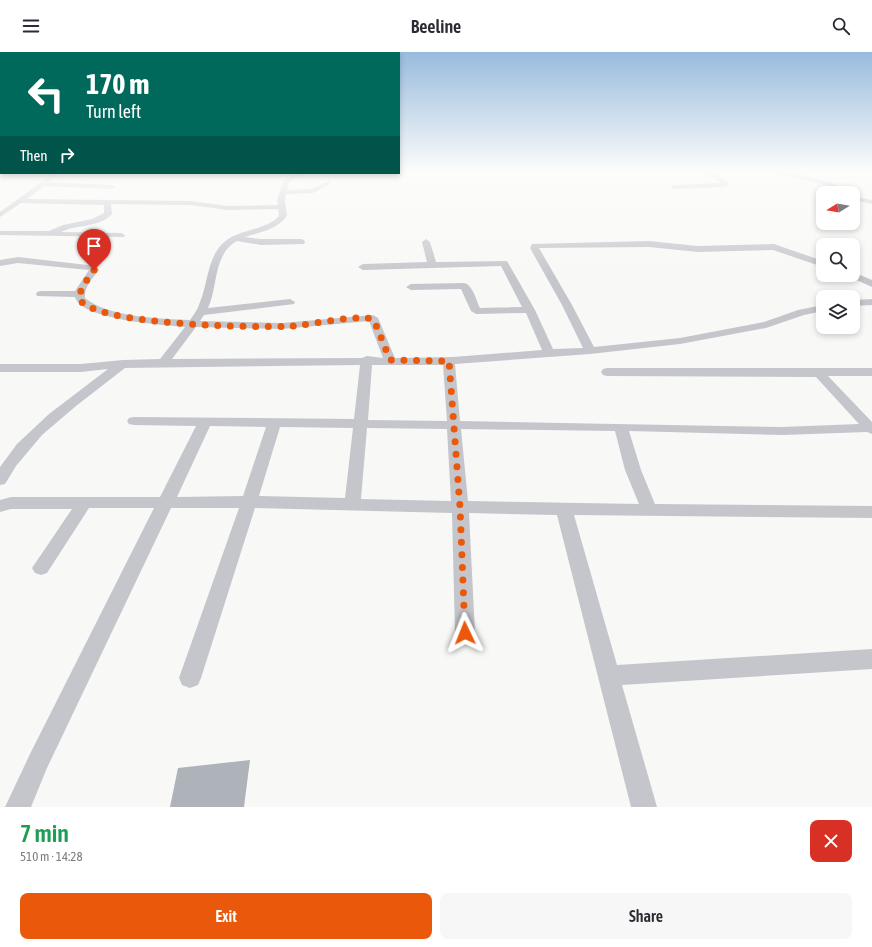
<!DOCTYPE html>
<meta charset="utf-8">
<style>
:root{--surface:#fff;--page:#f7f7f7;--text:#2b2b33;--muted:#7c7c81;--accent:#ea580c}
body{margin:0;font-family:"Asap Condensed",sans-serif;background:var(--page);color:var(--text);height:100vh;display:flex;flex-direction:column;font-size:15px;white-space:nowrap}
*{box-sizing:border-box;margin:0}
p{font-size:13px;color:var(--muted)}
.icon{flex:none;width:22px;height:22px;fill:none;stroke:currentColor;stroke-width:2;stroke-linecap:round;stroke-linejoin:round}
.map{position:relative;height:755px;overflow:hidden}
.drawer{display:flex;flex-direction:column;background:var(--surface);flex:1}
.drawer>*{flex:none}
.top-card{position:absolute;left:0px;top:0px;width:400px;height:122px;box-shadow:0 2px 6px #0003;background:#00695c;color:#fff;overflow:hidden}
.needle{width:26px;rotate:259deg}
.tools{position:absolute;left:816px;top:134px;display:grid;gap:8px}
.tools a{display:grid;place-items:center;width:44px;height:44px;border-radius:8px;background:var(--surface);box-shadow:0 2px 6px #0003;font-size:20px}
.pin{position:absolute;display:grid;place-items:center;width:34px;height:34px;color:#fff;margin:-41px -17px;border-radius:50% 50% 50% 0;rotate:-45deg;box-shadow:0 0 4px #0007}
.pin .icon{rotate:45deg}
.me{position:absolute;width:44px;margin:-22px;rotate:358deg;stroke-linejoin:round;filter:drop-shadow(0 0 3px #0008)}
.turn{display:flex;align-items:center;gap:14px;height:84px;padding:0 20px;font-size:18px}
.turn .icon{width:52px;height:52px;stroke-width:2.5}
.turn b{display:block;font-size:28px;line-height:34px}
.then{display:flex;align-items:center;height:38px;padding:0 20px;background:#0003;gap:8px;font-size:15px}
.round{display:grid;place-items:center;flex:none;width:42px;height:42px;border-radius:8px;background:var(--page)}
.headline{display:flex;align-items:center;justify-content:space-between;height:68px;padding:0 20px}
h1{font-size:24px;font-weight:600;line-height:30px;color:#1e9e55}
.button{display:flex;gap:8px;margin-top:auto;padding:8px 20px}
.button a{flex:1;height:46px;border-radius:8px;background:var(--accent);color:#fff;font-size:16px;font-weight:600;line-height:46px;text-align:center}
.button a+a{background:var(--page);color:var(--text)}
header{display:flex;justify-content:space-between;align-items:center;height:52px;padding:0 20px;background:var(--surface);font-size:18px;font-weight:600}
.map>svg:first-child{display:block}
</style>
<header><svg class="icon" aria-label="menu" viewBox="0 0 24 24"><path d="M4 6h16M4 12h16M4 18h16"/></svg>Beeline<svg class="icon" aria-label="search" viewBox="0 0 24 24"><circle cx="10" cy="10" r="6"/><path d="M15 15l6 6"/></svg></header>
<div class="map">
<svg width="872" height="755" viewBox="0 0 872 755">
<rect width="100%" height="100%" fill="#f8f8f6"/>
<path fill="#aeb2b9" d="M 250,708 L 244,755 L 170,755 L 178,716 Z"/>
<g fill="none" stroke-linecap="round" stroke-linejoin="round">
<path fill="#c4c6cb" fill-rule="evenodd" d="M 703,119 L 711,119 L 728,130 L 728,133 L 725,135 L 674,137 L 671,135 L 674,133 L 722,131 Z
M 767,119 L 781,119 L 831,130 L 846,141 L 838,141 L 827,133 Z
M 54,121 L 61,121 L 49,130 L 112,133 L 115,135 L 112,137 L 44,134 L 27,147 L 190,149 L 228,154 L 278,153 L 277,148 L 283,129 L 296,121 L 304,121 L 289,130 L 287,138 L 312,137 L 326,130 L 330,130 L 330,132 L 313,141 L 286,142 L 285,148 L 287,164 C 276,178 261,180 245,185 L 261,187 L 301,187 L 304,188 L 305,190 L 304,192 L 261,193 L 237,189 C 213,202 218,235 208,256 L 290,247 L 295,250 L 294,252 L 204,263 L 200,269 L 282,271 L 373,263 L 378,266 L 395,306 L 453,305 L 542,298 L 526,261 L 476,262 L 471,259 L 461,237 L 411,238 L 406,235 L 411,232 L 464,231 C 473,233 476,248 480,256 L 522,255 L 501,214 L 363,218 L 358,215 L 363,212 L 427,210 L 422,190 L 426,187 L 430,190 L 436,210 L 507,209 L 535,258 L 553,297 L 583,296 L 562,253 L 530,196 L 532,192 L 649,189 L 698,194 L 774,192 L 823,209 L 823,215 L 773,198 L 698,200 L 649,195 L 539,196 L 572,253 L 594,295 L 680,286 L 764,270 L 798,258 L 823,253 L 823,259 L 804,263 L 766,276 L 680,292 L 590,302 L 455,312 L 460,369 L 782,375 L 859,372 L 816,325 L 607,324 L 603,323 L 601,320 L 603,317 L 607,316 L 872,316 L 872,324 L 828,324 L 872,370 L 872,382 L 867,380 L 782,383 L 629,379 L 641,418 L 655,452 L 872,454 L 872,466 L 574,463 L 617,613 L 872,597 L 872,617 L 622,633 L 657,755 L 631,755 L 557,463 L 469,461 L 475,581 L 472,587 L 465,590 L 458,587 L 455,581 L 452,461 L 255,456 L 201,626 L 198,633 L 190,636 L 182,633 L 179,626 L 239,456 L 171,456 L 47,716 L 31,755 L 5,755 L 31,700 L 154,456 L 89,456 L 47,521 L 41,523 L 35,521 L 32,516 L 72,457 L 11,457 L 0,460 L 0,448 L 11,445 L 160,445 L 196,374 L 134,373 L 129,372 L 127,369 L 129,366 L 134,365 L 354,367 L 360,313 L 125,316 L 76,354 L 42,383 L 16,414 L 5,432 L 0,433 L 0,415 L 17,392 L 49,362 L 108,317 L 81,320 L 0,320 L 0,312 L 81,312 L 123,308 L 160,307 L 185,275 C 164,273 81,268 75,245 L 37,244 L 36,242 L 37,240 L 41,239 L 75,239 L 89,218 L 18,211 L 0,214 L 0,208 L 18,205 L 96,214 L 99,218 C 92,227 84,235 85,246 C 107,265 161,267 190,268 C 194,262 198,257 200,250 C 208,231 207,208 222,192 C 237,176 264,180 279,164 L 278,157 L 228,158 L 190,153 L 111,152 L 112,162 C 99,176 77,172 61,180 L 121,181 L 125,183 L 124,185 L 0,183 L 0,179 L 49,179 L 63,173 L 92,167 L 104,161 L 104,153 L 21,151 L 0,165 L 0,160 ZM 369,269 L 383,306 L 367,304 L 362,306 L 172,307 L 196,275 L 282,277 ZM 372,313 L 443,313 L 447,369 L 368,368 ZM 210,374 L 266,375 L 243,444 L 177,445 ZM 280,375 L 353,376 L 345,446 L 259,444 ZM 367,376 L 447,377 L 451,449 L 361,447 ZM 461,377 L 615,379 L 625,418 L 639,452 L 468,449 Z
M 853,144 L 872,148 L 872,152 L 853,148 Z
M 853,220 L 872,228 L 872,235 L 850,225 L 848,223 L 853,223 Z
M 872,247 L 872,253 L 853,254 L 853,248 Z"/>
</g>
<linearGradient id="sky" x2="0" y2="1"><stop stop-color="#98bbdd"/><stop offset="0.53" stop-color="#fcfcfb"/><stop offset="1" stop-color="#fcfcfb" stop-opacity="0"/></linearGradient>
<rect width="872" height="225" fill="url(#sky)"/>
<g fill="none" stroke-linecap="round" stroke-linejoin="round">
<path stroke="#ea580c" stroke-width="7" stroke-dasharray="0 12.6" d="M 94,218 L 82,235 L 79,246 C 90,274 262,276 293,274 C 310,273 362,261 374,268 L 390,308 L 449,309 L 460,455 L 465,581"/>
</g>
</svg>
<div class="tools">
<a><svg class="needle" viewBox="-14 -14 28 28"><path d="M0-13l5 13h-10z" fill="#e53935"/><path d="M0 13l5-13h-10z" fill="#7c7c81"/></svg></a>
<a><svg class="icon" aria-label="search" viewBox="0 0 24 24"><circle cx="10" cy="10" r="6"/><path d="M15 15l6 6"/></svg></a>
<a><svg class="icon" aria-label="layers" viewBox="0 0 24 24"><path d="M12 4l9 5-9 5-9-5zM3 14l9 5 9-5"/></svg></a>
</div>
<div class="pin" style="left:94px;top:218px;background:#d93025"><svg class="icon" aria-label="arrive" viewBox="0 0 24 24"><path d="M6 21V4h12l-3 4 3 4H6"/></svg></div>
<svg class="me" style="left:465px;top:581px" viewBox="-20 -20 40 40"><path d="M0-17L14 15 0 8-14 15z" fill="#ea580c" stroke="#fff" stroke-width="4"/></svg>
<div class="top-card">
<div class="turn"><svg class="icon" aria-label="left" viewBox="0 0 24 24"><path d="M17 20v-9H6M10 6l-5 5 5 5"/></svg><div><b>170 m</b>Turn left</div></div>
<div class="then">Then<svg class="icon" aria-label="right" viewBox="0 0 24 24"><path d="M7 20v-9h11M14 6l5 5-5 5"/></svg></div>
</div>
</div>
<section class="drawer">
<div class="headline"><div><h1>7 min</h1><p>510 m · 14:28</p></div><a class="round" style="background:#d93025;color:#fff"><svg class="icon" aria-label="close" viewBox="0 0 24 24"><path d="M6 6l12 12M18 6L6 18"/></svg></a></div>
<div class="button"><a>Exit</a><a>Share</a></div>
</section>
